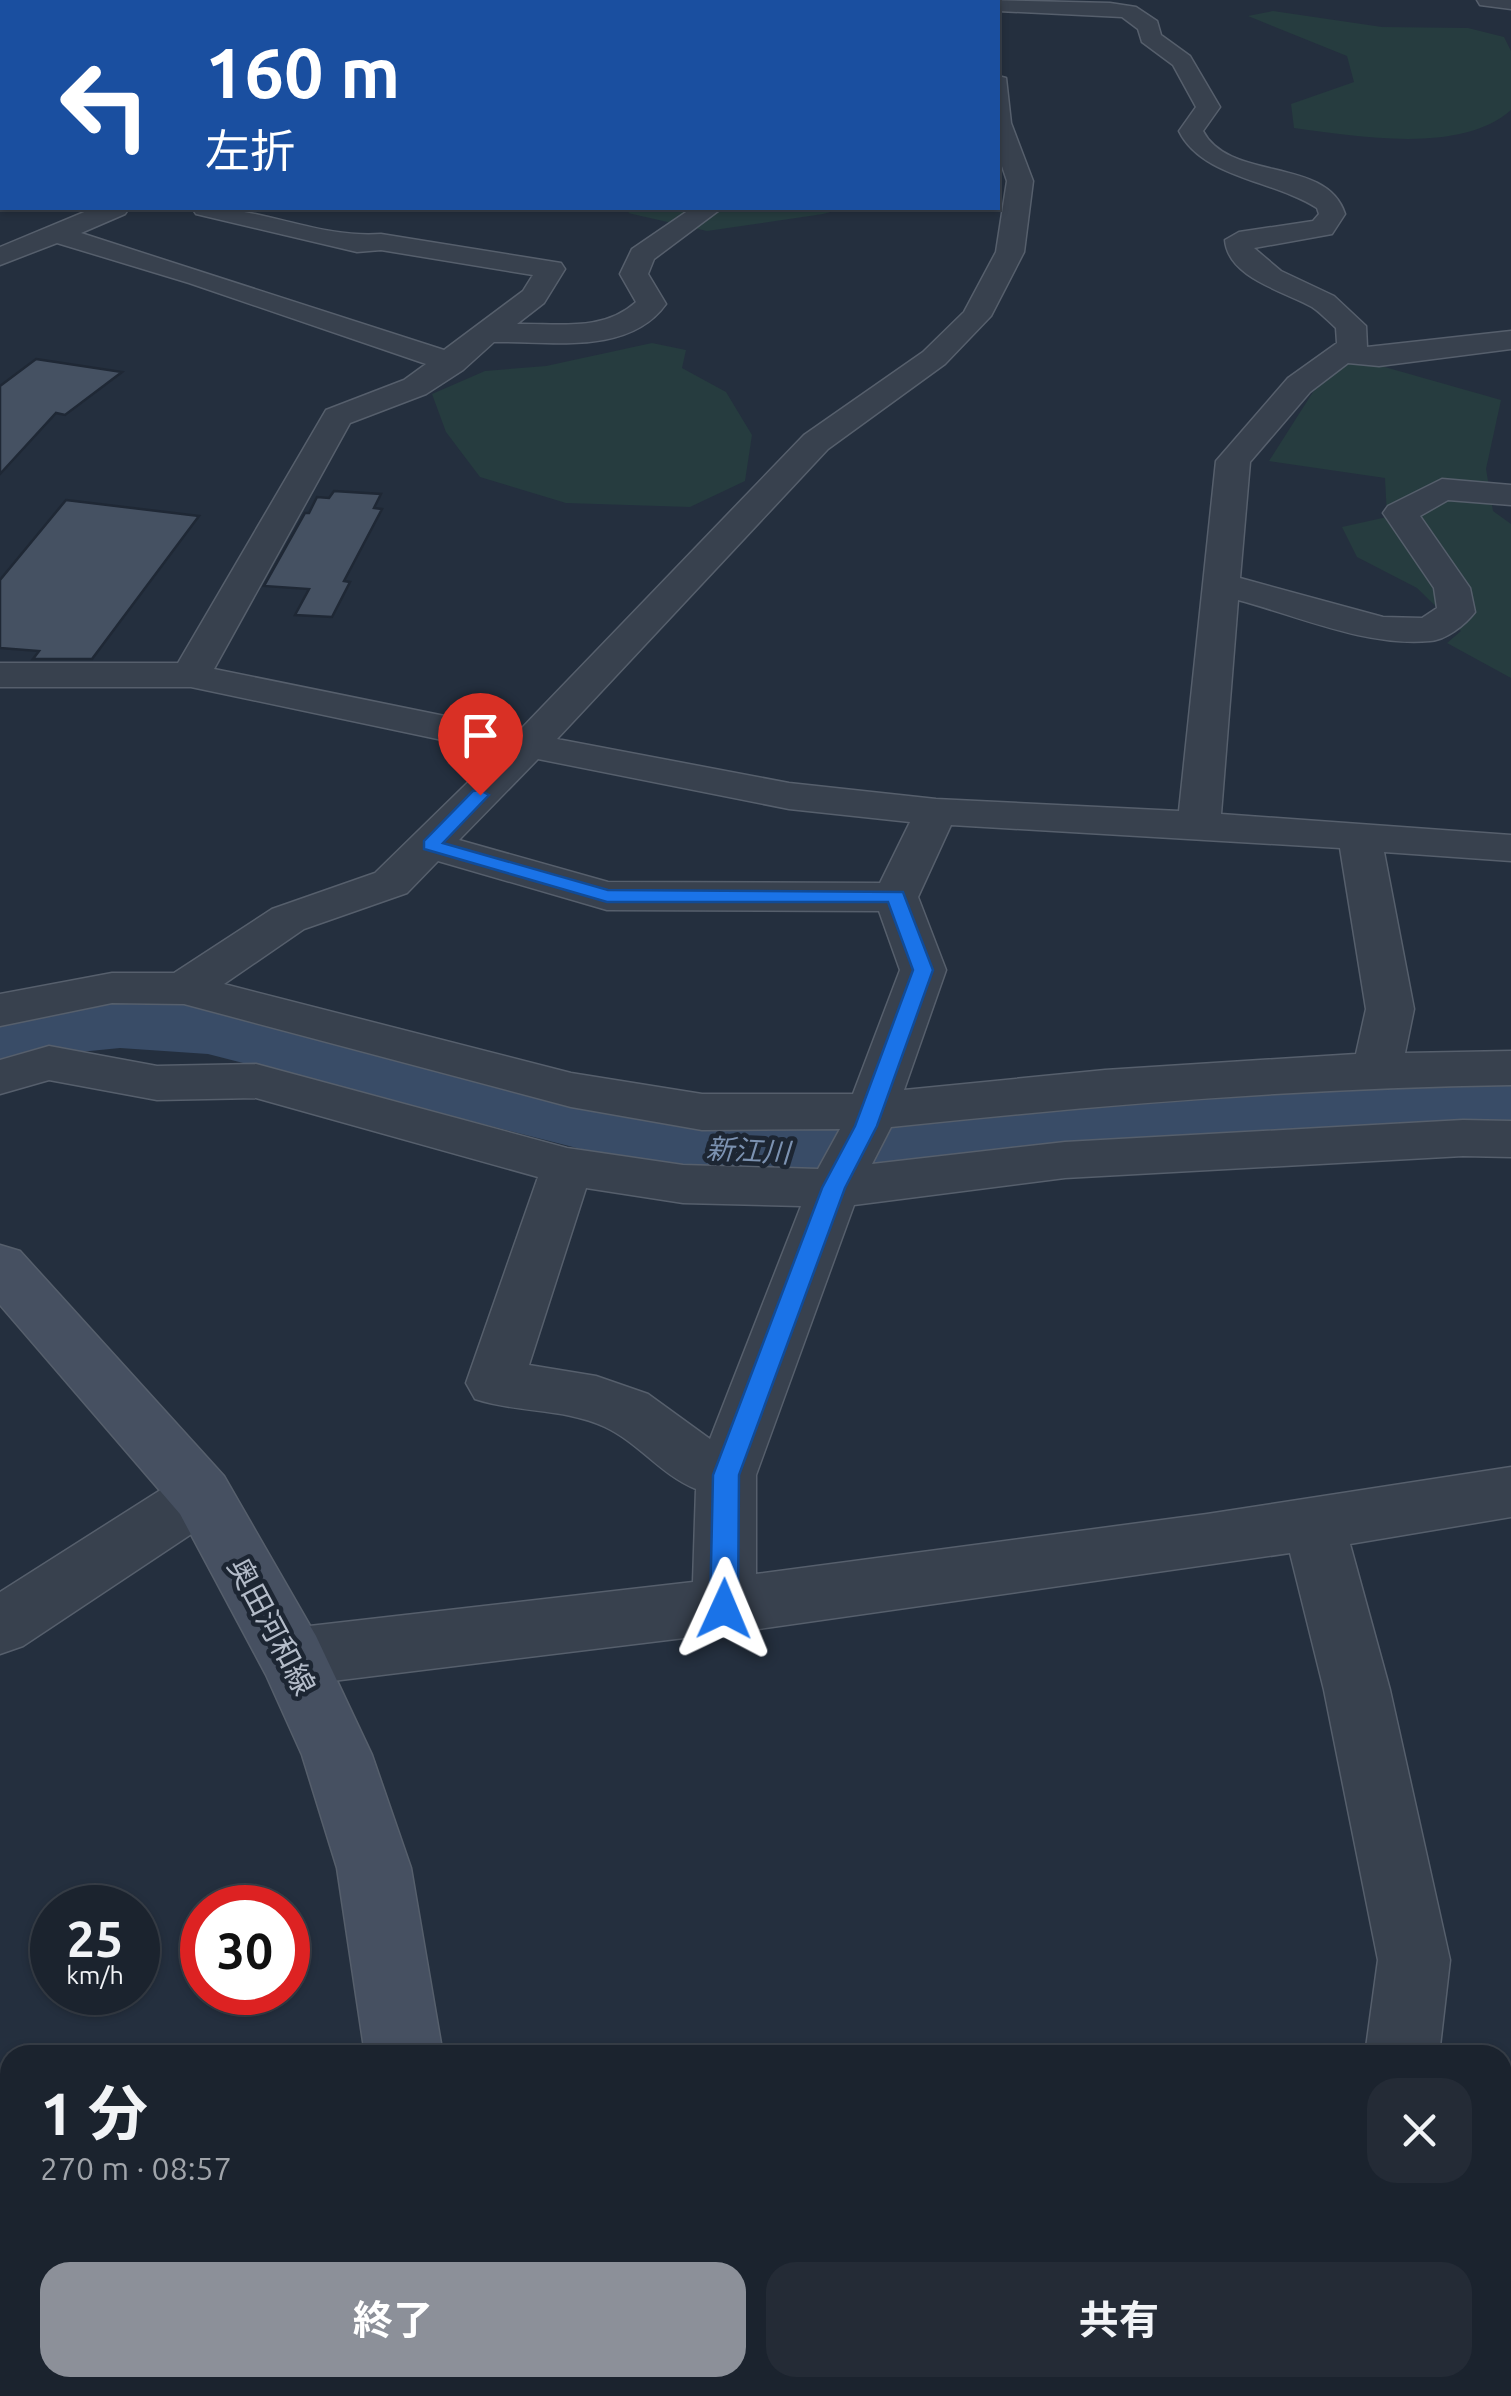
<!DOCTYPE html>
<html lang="ja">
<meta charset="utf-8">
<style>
:root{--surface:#1b232e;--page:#242b36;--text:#f1f3f6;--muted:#a0a4aa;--line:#39404a;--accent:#8c9099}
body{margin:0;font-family:Ubuntu,"Noto Sans JP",sans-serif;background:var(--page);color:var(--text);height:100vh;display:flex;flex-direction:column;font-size:38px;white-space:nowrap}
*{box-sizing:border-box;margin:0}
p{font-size:32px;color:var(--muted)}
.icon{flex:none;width:55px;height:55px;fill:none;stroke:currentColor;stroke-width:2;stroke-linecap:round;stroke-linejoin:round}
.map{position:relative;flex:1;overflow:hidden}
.drawer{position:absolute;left:0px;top:2045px;width:1512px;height:352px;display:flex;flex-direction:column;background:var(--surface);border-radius:30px 30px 0 0;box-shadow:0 2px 8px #0004,0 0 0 2px var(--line)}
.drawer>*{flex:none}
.banner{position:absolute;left:0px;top:0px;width:1000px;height:210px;box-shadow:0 2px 8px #0004,0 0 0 2px var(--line);background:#1a4fa0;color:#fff;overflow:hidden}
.speed{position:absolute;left:30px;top:1885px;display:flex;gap:20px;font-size:50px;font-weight:700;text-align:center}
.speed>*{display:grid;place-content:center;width:130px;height:130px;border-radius:50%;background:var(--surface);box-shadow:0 2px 8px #0004,0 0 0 2px var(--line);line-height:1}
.speed small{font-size:25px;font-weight:400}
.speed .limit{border:15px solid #d22;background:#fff;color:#111}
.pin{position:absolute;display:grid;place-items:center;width:85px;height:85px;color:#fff;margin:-102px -42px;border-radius:50% 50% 50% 0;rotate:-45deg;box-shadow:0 0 10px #0007}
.pin .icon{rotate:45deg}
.me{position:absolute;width:110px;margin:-55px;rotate:1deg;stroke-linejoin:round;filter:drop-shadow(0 0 8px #0008)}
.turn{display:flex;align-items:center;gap:35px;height:210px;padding:0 40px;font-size:45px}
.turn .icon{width:130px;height:130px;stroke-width:2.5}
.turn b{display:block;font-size:70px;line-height:85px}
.round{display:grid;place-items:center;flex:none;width:105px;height:105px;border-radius:30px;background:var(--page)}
.headline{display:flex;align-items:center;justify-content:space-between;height:170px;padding:0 40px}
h1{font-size:60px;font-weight:700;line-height:75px}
.primary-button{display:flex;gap:20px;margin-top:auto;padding:20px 40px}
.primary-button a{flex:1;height:115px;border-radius:30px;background:var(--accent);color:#fff;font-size:40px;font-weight:700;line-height:115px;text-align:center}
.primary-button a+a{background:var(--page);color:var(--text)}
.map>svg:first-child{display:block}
</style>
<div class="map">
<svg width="1511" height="2396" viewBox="0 0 1511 2396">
<rect width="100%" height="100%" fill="#242f3e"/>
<path fill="#263c3f" d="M 508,0 L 947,0 L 949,2 L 513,2 Z
M 1273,11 L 1382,27 L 1468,28 L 1504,37 L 1511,51 L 1511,110 C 1460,155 1357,136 1294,128 L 1291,104 L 1354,82 L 1347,56 L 1248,16 Z
M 634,208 L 845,208 L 823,214 L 707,231 L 628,213 Z
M 652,343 L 686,350 L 682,368 L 726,392 L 752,435 L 745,481 L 690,507 L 566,503 L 480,477 L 446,432 L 432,394 L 485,371 L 546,366 Z
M 1353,358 L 1501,400 L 1486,469 L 1493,511 L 1511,524 L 1511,678 L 1447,643 L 1461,631 L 1417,588 L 1357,557 L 1342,527 L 1387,517 L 1385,478 L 1269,461 L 1313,392 Z"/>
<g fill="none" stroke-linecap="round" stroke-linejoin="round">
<path fill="#394c67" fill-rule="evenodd" d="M 120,1000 L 208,1006 L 679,1120 L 903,1125 L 1380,1081 L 1511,1079 L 1511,1131 L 1380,1133 L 903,1179 L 812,1180 L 679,1174 L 208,1054 L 120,1048 L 39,1056 L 0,1068 L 0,1018 L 29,1009 Z"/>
</g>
<path fill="#455162" stroke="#1f2835" stroke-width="2.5" d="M 36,359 L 122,372 L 65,415 L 56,413 L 0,474 L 0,386 Z
M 334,491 L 381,494 L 374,508 L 382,509 L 344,581 L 350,582 L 332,617 L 295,615 L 309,589 L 264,586 L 305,513 L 309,513 L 317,497 L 329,498 Z
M 66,500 L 199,516 L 92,659 L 33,659 L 39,651 L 0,648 L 0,580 Z"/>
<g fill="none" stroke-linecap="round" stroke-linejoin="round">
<defs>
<path id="minor" d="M 990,0 L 1110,3 L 1136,7 L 1157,21 L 1161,35 L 1190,56 L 1220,107 L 1203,131 C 1229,182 1327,156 1345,214 L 1332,234 L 1254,248 L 1281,271 L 1334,296 L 1366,326 L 1367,347 L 1511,331 L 1511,349 L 1379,366 L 1348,363 L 1310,392 L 1250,462 L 1240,578 L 1383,617 L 1422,618 L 1437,608 L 1434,588 L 1383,513 L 1388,506 L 1442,479 L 1511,485 L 1511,505 L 1448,500 L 1420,516 L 1470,588 L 1475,612 C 1465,625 1446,640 1430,641 C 1367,647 1298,616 1238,600 L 1221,814 L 1511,835 L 1511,861 L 1384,852 L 1414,1009 L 1405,1053 L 1511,1051 L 1511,1085 C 1304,1088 1098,1105 891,1127 L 872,1164 L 1065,1142 L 1463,1120 L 1511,1121 L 1511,1157 L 1463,1156 L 1065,1178 L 854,1205 L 756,1475 L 756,1574 L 1207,1514 L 1511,1467 L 1511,1517 L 1350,1544 L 1390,1690 L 1450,1960 L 1439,2055 L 1365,2055 L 1378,1960 L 1324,1690 L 1290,1553 L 738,1632 L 724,1637 L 717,1634 L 292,1686 L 269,1677 L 260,1657 L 269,1637 L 292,1628 L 693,1582 L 696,1489 C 661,1475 639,1443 605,1427 C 565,1408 517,1413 475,1399 L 466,1383 L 538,1177 L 256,1098 L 157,1100 L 49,1080 L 0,1094 L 0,1060 L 49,1046 L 157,1066 L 256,1064 L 567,1148 L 683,1165 L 818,1169 L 840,1129 L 702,1130 L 571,1107 L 184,1004 L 112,1003 L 0,1026 L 0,994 L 112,973 L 174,973 L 272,909 L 375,873 L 499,752 L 191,687 L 0,687 L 0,663 L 178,663 L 326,410 L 404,380 L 426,364 L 189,283 L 57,243 L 0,265 L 0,247 L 94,208 L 129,208 L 125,214 L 81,233 L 444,350 L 523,291 L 533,275 L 381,250 L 357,252 L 196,214 L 192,208 C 256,204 317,239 381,234 L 561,263 L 565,269 L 544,303 L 517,324 C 559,323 603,332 636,302 L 620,274 L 632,249 L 692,208 L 722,208 L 654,259 L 648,274 L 666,304 C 629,356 550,341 494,342 L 463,370 L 426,394 L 350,423 L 214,669 L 519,731 L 804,435 L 923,352 L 964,312 L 996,252 L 1007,181 L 998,154 L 998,76 L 1006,78 L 1011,123 L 1033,181 L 1024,252 L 991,316 L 945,364 L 828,449 L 557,739 L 789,783 L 936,799 L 1179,811 L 1216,461 L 1288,378 L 1337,343 L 1336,328 C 1328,321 1321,313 1312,307 C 1284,291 1228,278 1225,240 L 1239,232 L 1313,221 L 1319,214 L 1317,208 C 1274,180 1202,178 1179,131 L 1196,107 L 1173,65 L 1142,42 L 1138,29 L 1122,17 L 998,11 L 998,2 ZM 538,759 L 789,809 L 910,822 L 880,883 L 608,882 L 459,840 ZM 951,825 L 1340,848 L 1366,1009 L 1356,1054 L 1105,1070 L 904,1090 L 946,970 L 918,897 ZM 438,861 L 607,910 L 879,911 L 900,970 L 853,1094 L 702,1094 L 571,1073 L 224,984 L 304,929 L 407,893 ZM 586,1188 L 683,1203 L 801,1206 L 710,1439 L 648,1394 L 596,1376 L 529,1365 Z
M 1477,0 L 1511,0 L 1511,9 L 1480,5 Z
M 2,21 L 2,35 L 0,36 L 0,22 Z
M 202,1470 L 223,1477 L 232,1495 L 223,1513 L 23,1646 L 0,1654 L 0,1592 L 181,1477 Z
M 1502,2349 L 1511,2352 L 1511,2396 L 1456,2396 L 1454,2388 L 1502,2388 Z
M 44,2388 L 128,2388 L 127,2396 L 43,2396 Z"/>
<path id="secondary" d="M 0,1245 L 20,1251 L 224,1476 L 316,1636 L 372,1755 L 411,1868 L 443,2055 L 365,2055 L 337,1868 L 302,1755 L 266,1675 L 180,1514 L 0,1305 Z
M 363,2388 L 451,2388 L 451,2396 L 363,2396 Z"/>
</defs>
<use href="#minor" stroke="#565f6c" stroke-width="3"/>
<use href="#secondary" stroke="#565f6c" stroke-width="3"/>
<use href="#minor" fill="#38414e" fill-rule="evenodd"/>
<use href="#secondary" fill="#465061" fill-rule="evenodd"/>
</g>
<path fill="#1a73e8" stroke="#114b97" stroke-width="2.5" d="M 480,790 L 489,795 L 443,843 L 608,890 L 903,892 L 933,970 L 877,1126 L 845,1188 L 739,1475 L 738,1609 L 734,1617 L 724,1621 L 714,1617 L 710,1609 L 713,1475 L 822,1188 L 855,1126 L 913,970 L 888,902 L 607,902 L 424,849 L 424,841 L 473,791 Z"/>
<g text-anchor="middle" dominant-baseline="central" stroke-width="9" stroke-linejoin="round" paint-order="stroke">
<g font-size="28" font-style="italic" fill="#7c92b1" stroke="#1d2633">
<text transform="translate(748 1150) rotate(3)">新江川</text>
</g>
<g font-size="30" fill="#b4bcc9" stroke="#1d2633">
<text transform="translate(272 1626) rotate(62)">奥田河和線</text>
</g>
</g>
</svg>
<div class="speed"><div>25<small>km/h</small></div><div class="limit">30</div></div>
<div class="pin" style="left:480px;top:795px;background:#d93025"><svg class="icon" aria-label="arrive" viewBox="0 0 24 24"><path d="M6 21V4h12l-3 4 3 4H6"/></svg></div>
<svg class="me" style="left:724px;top:1609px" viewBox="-20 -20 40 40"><path d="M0-17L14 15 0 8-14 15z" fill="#1a73e8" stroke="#fff" stroke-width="4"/></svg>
<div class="banner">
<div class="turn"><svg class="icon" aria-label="left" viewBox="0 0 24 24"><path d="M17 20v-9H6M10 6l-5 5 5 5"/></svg><div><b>160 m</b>左折</div></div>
</div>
<section class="drawer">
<div class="headline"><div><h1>1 分</h1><p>270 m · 08:57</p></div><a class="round"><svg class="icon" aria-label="close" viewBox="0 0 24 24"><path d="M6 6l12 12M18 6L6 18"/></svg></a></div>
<div class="primary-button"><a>終了</a><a>共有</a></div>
</section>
</div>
